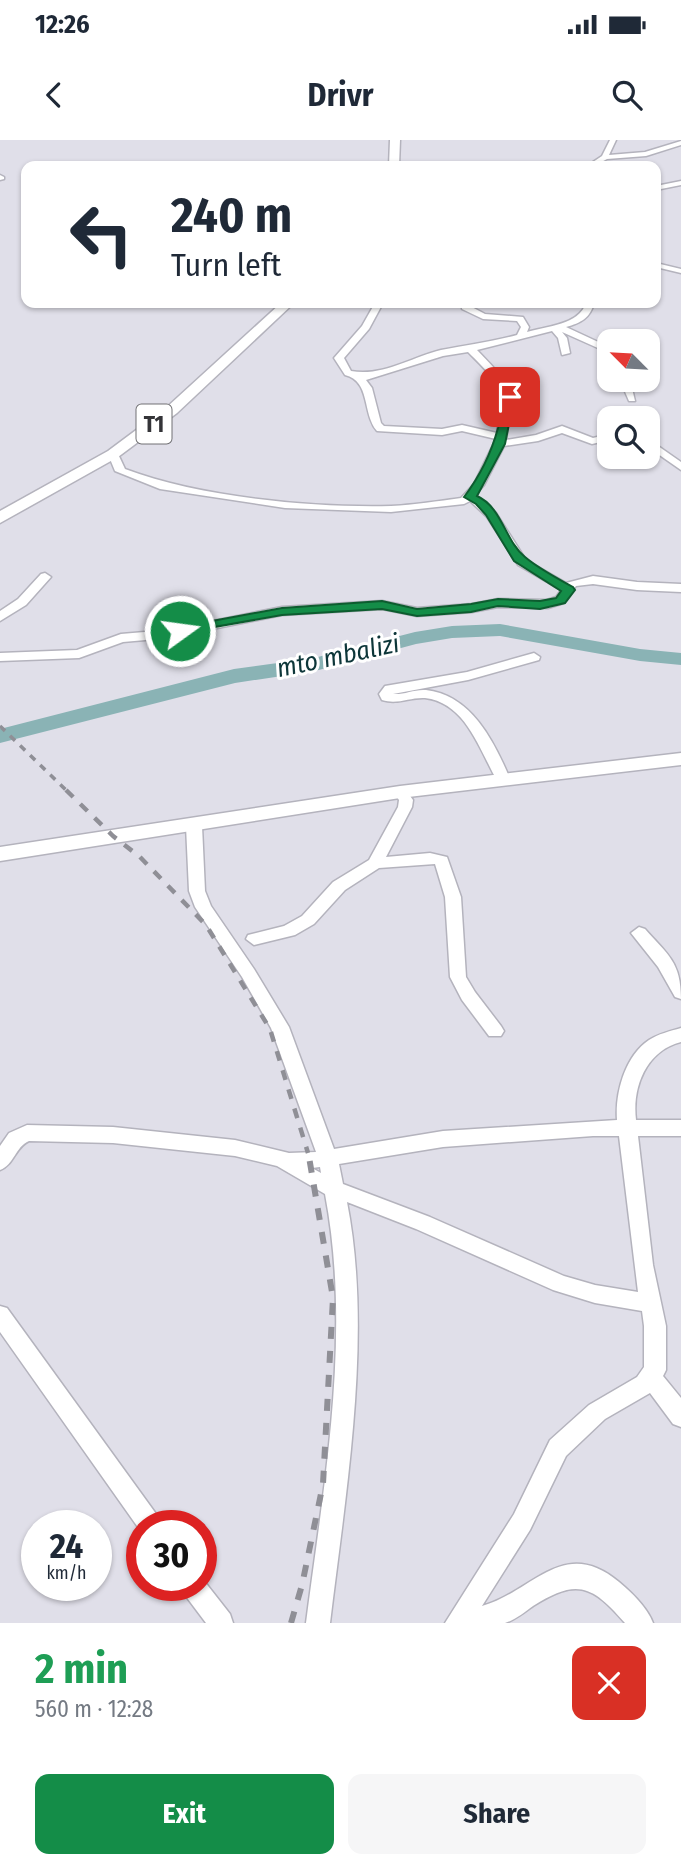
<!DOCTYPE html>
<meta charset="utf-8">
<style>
:root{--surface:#fff;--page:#f6f6f7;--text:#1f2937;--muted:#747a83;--accent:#148d48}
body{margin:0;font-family:"Fira Sans Condensed",sans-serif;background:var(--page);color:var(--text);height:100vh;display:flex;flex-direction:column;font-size:26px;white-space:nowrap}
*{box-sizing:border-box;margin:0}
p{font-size:23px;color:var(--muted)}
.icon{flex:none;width:38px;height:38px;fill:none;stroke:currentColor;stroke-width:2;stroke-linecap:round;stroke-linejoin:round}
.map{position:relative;height:1483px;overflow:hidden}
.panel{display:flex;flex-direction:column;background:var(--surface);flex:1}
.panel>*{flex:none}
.top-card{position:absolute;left:21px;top:21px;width:640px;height:147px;border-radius:14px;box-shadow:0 2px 5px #0004;background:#fff;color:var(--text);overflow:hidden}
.needle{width:46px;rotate:294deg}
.fabs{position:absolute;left:597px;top:189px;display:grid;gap:14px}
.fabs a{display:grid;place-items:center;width:63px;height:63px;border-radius:14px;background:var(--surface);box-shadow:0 2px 5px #0004;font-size:35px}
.speed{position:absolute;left:21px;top:1370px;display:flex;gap:14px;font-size:35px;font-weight:700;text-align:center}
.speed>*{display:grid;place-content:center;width:91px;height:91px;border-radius:50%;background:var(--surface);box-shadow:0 2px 5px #0004;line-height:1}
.speed small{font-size:18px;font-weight:400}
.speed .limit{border:10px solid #d22;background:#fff;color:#111}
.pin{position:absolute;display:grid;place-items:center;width:60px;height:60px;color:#fff;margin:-30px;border-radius:14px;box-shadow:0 4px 10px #0006}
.me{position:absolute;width:77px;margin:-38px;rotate:76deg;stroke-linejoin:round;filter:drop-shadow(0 0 5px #0008)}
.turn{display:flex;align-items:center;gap:24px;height:147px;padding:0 35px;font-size:32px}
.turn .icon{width:91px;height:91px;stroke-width:2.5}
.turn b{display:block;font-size:49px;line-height:60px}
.round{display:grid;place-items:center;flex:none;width:74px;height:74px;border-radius:14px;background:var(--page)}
.headline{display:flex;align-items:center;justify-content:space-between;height:119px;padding:0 35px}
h1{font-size:42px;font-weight:700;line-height:52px;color:#1e9e55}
.action{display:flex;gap:14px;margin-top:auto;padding:14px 35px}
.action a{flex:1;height:80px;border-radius:14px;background:var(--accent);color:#fff;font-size:28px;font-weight:700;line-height:80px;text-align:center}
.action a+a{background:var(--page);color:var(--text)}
.status{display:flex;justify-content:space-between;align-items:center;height:49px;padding:0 35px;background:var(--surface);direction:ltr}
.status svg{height:19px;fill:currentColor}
header{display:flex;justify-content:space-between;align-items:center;height:91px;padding:0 35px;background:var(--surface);font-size:32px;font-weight:700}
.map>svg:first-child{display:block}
</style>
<div class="status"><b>12:26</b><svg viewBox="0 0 49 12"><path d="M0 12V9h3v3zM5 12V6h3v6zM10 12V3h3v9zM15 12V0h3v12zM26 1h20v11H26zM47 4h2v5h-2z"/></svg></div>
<header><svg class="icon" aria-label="back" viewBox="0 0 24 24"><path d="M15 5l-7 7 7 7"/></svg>Drivr<svg class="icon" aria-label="search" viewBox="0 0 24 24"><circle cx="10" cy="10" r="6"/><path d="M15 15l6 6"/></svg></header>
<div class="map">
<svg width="681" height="1483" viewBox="0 0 681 1483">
<rect width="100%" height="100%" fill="#e0dfe9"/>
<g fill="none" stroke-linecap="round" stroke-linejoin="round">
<path fill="#8ab3b5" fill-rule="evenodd" d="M 500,484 L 640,509 L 681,513 L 681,525 L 640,521 L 500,496 L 452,498 L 416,504 L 315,531 L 235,543 L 0,603 L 0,589 L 234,529 L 314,518 L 415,492 L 452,486 Z"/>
<defs>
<path id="minor" d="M 610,0 L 616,0 L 609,15 L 645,12 L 681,1 L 681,5 L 646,16 L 607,19 L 594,26 L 587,26 L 602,16 Z
M 0,35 L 4,37 L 4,39 L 0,40 Z
M 681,41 L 681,45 L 656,50 L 656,46 Z
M 656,123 L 681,129 L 681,133 L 656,127 Z
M 375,163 L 383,163 L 369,189 L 344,218 L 351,231 C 382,237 412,217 441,210 C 467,205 492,202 517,195 L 521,187 L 517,181 L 483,179 L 462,169 L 462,165 L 468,165 L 485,174 L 523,177 L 529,187 L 527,192 C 547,186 579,185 586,163 L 594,163 C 590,178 581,183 566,187 L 609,207 L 609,213 L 562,192 L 567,198 L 570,213 L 562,215 L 558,198 L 552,191 L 477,210 C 494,228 513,245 517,270 L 508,284 L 506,300 L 536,295 L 562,286 L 593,298 L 609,294 L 609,300 L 592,304 L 562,293 L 538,301 L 504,306 L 484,345 L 475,355 L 496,373 L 526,420 L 566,443 L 593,436 L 637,442 L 681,444 L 681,452 L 637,450 L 593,444 L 576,446 L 564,463 L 548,468 L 498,467 L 472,472 L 417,476 L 382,469 L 282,475 L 168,498 L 123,502 L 79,518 L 0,521 L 0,513 L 77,510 L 121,494 L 168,490 L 282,467 L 382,461 L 417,468 L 472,464 L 498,459 L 547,460 L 556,457 L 561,450 L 518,425 L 487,377 L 470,361 L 464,364 L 391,372 L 285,368 L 160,349 L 115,331 L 108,314 L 113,311 L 118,314 L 125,329 C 199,357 311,368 391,366 C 414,365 438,361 461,358 L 474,344 L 496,299 L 462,291 L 442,295 L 377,291 C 362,274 371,241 345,235 L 334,218 L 362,186 ZM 468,212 C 485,229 503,245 507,270 L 498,284 L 497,293 L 462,285 L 442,289 L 384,286 L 381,283 L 372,248 L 366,240 L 443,216 Z
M 620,240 L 630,240 L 635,261 L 629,261 Z
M 648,299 L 681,322 L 681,330 L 648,307 Z
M 45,433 L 51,437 L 26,465 L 0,481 L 0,471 L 18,459 L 41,434 Z
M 534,513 L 540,517 L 539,520 L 468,540 L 393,554 C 404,555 414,549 426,550 C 471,555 494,601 510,639 L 508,642 L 498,642 C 480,612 467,563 425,558 C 410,557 398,565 382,560 L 379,554 L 385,546 L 467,532 Z
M 400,647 L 405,649 L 413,660 L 412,667 L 386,717 L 430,713 L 447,717 L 461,757 L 466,837 L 475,852 L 501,886 L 504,891 L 501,896 L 489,896 L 462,860 L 450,837 L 445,757 L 435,724 L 379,728 L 345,750 L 314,784 L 295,795 L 254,805 L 246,799 L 248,795 L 284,786 L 302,776 L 333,742 L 369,720 L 398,667 L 399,660 L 393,652 Z
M 194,681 L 202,686 L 205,751 L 211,766 L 254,829 L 289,887 L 334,1009 L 443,991 L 617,980 C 615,953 625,916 649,900 C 658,894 670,891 681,888 L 681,902 C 646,911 632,947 636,980 L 681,980 L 681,996 L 638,996 L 653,1125 L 666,1186 L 666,1230 L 663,1236 L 681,1258 L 681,1287 L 673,1284 L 650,1253 L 605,1279 L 566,1316 L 530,1390 L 482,1466 C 533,1452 563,1395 619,1442 C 632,1453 647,1467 653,1483 L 625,1483 C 592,1445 577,1438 533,1466 C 525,1472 515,1480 505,1483 C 487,1483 463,1483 445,1483 L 514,1374 L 550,1300 L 589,1265 L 637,1237 L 644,1227 L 644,1186 L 642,1171 L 595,1163 L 553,1150 L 416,1089 L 347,1062 C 373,1194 346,1350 330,1483 L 306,1483 C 324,1343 352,1195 325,1054 L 277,1026 L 235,1016 L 113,1003 L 29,1001 C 15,1007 14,1025 0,1030 L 0,1006 L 9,993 L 27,985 L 113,987 L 235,1000 L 289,1013 L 316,1012 L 271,888 L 242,837 L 195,767 L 189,751 L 186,686 ZM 593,996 L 619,996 L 638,1152 L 595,1145 L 564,1136 L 430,1077 L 343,1044 L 339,1024 L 443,1007 ZM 320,1027 L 321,1033 L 312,1028 Z
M 639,787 L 645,789 C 668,815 681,822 681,859 L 675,857 L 658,827 L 631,793 Z
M 0,1166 L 7,1168 L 159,1378 L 163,1386 L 142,1386 L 142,1393 L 0,1192 Z
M 201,1437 L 230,1474 L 233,1483 L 206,1483 L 185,1455 L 182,1446 L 201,1446 Z"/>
<path id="major" d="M 681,613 L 681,625 L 400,658 L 0,721 L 0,707 L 400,646 Z"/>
<path id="highway" d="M 390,0 L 400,0 L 399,26 L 389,26 Z
M 281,163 L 294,163 L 177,273 L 118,317 L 0,383 L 0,371 L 108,311 L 167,267 Z"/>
</defs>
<use href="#minor" stroke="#b4b3bd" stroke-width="3"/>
<use href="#major" stroke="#b4b3bd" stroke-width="3"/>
<use href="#highway" stroke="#b4b3bd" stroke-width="3"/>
<use href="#minor" fill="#fff" fill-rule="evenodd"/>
<use href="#major" fill="#fff" fill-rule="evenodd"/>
<use href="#highway" fill="#fff" fill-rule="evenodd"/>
<path stroke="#8f8f96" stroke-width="3.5" stroke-dasharray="7 7" stroke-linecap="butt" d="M 0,586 L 68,652"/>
<path stroke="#8f8f96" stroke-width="4.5" stroke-dasharray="10 10" stroke-linecap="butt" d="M 66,650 L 113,696 L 140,717 L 206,785 L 270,889 L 308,1013"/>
<path stroke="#8f8f96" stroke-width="6" stroke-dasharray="12 12" stroke-linecap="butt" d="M 291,1483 L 302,1445 L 323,1344 L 333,1158 L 308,1011"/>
</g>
<path fill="#148d48" stroke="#0d5c2f" stroke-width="2" d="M 510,254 L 515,257 L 517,270 L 509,284 L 505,304 L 477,356 C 502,367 505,401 525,417 C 539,429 557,438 573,447 L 575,450 L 565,463 L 540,469 L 498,466 L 471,472 L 417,476 L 382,469 L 282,475 L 175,494 L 175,488 L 180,487 L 282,468 L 382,461 L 417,469 L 471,464 L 498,459 L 540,461 L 556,458 L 561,451 L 514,421 L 486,375 L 476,364 L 464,357 C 480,336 491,314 498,288 C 501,275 507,271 505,257 Z"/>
<g text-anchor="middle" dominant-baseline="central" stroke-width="6" stroke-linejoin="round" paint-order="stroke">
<rect fill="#fff" stroke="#717174" stroke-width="2" x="136.5" y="264.5" width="35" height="39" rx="5"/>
<g font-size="23" font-weight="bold" fill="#343438">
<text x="154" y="284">T1</text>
</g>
<g font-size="26" font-style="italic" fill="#0d3639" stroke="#fff">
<text transform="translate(338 516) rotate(-12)">mto mbalizi</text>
</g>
</g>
</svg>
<div class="fabs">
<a><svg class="needle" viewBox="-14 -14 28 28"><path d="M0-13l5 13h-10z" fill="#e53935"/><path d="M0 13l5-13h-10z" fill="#747a83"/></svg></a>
<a><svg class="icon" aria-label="search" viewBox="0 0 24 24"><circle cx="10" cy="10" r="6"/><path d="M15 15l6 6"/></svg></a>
</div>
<div class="speed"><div>24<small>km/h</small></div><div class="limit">30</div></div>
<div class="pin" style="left:510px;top:257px;background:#d93025"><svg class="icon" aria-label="arrive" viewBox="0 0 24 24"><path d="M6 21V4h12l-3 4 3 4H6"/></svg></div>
<svg class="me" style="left:180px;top:491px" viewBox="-20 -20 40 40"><circle r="17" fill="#148d48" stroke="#fff" stroke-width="3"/><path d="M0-11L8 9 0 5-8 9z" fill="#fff"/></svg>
<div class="top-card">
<div class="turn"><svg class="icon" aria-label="left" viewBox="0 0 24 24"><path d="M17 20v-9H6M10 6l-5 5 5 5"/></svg><div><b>240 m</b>Turn left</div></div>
</div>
</div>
<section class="panel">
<div class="headline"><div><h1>2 min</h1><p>560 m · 12:28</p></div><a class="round" style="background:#d93025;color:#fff"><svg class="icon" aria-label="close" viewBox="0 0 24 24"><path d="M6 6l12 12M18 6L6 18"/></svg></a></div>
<div class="action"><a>Exit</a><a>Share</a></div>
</section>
